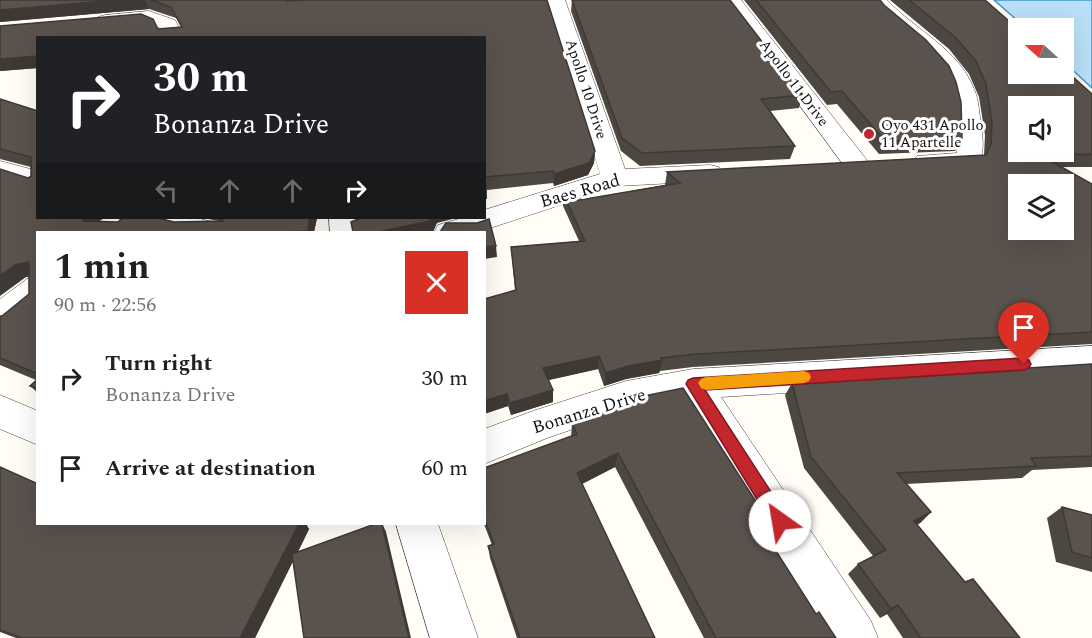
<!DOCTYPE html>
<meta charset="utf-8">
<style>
:root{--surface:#fff;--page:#f6f6f6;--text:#202124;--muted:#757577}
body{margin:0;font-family:Spectral,serif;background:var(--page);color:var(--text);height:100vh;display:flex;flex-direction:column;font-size:22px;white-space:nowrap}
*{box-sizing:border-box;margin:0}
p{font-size:20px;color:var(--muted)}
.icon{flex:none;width:33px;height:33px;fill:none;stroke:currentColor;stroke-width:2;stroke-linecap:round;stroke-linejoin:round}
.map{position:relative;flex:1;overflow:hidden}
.details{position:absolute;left:36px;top:231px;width:450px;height:294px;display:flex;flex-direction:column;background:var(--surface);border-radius:0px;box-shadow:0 6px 24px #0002}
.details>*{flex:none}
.banner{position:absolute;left:36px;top:36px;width:450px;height:183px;border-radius:0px;box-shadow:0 6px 24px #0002;background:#202124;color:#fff;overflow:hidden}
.needle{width:39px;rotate:291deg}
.buttons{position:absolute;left:1008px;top:18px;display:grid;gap:12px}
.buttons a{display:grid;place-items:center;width:66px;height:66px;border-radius:0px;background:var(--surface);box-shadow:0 6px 24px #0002;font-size:30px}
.pin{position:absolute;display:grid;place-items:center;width:51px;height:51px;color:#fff;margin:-62px -26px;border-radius:50% 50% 50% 0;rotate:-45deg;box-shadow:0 0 6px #0007}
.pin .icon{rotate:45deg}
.me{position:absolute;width:66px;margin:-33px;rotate:328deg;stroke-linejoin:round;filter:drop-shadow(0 0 4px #0008)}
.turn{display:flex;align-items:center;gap:21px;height:126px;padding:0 18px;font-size:27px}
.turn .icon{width:78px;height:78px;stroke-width:2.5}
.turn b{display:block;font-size:42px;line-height:51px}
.lanes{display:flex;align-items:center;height:57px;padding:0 18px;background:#0003;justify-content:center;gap:30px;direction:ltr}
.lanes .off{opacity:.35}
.round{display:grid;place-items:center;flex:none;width:63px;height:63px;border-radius:0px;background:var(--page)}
.headline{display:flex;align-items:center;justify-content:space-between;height:102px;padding:0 18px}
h1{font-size:36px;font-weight:700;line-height:45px}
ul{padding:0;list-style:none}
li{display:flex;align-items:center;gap:18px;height:90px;padding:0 18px}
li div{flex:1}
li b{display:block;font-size:22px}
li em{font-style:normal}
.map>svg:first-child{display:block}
</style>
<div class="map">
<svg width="1092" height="638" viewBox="0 0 1092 638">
<rect width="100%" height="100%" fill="#fffdf5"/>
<path fill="#b9e0f7" stroke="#3f96cf" stroke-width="1.5" d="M 994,0 L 1092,0 L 1092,88 L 1064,62 L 1064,28 L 1026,28 Z"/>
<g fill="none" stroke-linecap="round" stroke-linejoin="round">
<defs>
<path id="minor" d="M 547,0 L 565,0 L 625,169 L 710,165 L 719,167 L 723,173 L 719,179 L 710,181 L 618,186 L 478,232 L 434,232 L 438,225 L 462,218 L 484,218 L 484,210 L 600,174 Z
M 722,0 L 741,0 L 866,159 L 870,165 L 866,171 L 857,173 L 848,171 Z
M 868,0 L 887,0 C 915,30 959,49 974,89 C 979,100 979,113 981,125 C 983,139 985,154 977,166 L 926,170 L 917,168 L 913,162 L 917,156 L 957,153 C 958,140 957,128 956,115 C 951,53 899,45 868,0 Z
M 149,11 L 175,20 L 185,38 L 164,38 L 160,28 C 138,20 119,31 98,25 L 95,21 L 98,17 L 105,15 Z
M 0,161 L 38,171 L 38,188 L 0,177 Z
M 152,218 L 197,218 L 223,225 L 228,232 L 182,232 L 156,225 Z
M 329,218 L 357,218 L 359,232 L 330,232 Z
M 38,276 L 38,305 L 12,326 L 0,329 L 0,299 L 27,279 Z
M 1092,346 L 1092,374 L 721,397 L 871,621 L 878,638 L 827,638 L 684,400 L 626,411 L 547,438 L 484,464 L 484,429 L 536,410 L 626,381 L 693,369 Z
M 0,395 L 38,411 L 38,445 L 0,429 Z
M 396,524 L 438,524 L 478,638 L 430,638 Z"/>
</defs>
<use href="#minor" stroke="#444" stroke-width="1"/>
<use href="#minor" fill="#fff" fill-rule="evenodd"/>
</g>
<path fill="#4d4742" d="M 0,0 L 292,0 L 292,1 L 304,0 L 547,0 L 595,151 L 594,163 L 588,175 L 554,186 L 553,183 L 487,190 L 487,199 L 484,199 L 484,38 L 38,38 L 38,68 L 0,71 L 0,26 L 141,14 L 153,19 L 158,29 L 181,27 L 176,18 L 149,9 L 0,22 Z
M 572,0 L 803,95 L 799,108 L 770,111 L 795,146 L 790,159 L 640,166 L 621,151 L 571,11 Z
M 744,0 L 880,0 L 962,138 L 955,151 L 879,154 L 837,104 L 827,105 Z
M 890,0 L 985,0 L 1092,94 L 1092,167 L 1062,167 L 1092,184 L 1092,344 L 693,367 L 660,371 L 659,373 L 626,379 L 604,386 L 598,369 L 549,380 L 553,402 L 511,415 L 508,406 L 484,414 L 484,299 L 515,290 L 511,247 L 579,241 L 563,206 L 563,193 L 575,189 L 574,201 L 665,185 L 667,172 L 984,155 L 985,135 L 979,97 L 969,74 L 949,49 Z
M 0,99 L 38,111 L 38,218 L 104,218 L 98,222 L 174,222 L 218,221 L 204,218 L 317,218 L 314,232 L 38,232 L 38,393 L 30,386 L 36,380 L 0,365 L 0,316 L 2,316 L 29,294 L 29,276 L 26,277 L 28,178 L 31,176 L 31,167 L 0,159 Z
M 1092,364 L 1092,467 L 1032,470 L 1022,478 L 906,484 L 931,512 L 920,523 L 917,525 L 965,582 L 1020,638 L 903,638 L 887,614 L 880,618 L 848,574 L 858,564 L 873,556 L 804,468 L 785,395 L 792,383 Z
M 619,402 L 771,525 L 765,534 L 816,614 L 836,638 L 704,638 L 615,467 L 582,484 L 655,638 L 517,638 L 490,558 L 488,546 L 492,545 L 484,524 L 484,468 L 571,437 L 572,423 L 618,408 Z
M 0,467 L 38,524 L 306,524 L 309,529 L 298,552 L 375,524 L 382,524 L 386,532 L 293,561 L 255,638 L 16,638 L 0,632 Z
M 1062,507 L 1092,515 L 1092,572 L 1056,562 L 1047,518 Z"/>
<path fill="#3f3936" d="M 118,0 L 145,0 L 149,9 L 0,22 L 0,10 Z
M 38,56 L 38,68 L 0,71 L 0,59 Z
M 595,151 L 594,163 L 588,175 L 554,186 L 554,174 Z
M 575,189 L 574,203 L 568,202 Z
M 84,218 L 104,218 L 95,224 L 83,221 Z
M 310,218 L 317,218 L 314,232 L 308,232 L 308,231 Z
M 432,218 L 456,218 L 437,223 L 433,232 L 378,232 Z
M 496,246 L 497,257 L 484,259 L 484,247 Z
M 29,262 L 38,275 L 26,277 L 0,296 L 0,276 L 15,265 Z
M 599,356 L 598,369 L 544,381 L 543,368 Z
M 662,360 L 659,373 L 626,379 L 604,386 L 606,373 L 628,366 Z
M 553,390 L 553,402 L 511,415 L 510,403 Z
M 507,394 L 508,406 L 484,414 L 484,401 Z
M 618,453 L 615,467 L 576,487 L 577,473 Z
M 931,512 L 920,523 L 903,532 L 914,521 Z
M 299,524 L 306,524 L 309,529 L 255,638 L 240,638 Z
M 382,524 L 386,532 L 411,638 L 409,638 Z
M 771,525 L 763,537 L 762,529 Z
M 898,605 L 887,614 L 880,618 L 891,609 Z"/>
<path fill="#5a524d" stroke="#3f3936" stroke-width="1.5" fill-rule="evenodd" d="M 0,0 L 118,0 L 0,10 Z
M 151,0 L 287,0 L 287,1 L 304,0 L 547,0 L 595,151 L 589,163 L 554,174 L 553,171 L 485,177 L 486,186 L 484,187 L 484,38 L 38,38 L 38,56 L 0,59 L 0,26 L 141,14 L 153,19 L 158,29 L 182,27 L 171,7 Z
M 572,0 L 730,0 L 803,95 L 761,99 L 795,146 L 642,153 L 622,138 Z
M 756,0 L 880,0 L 884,5 L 926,40 L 949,66 L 956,82 L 961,102 L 962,138 L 885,141 L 842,91 L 831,92 Z
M 909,0 L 985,0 L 1018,29 L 1018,74 L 1064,74 L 1064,69 L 1092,94 L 1092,154 L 1040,155 L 1092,184 L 1092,332 L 697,354 L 661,358 L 662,360 L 628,366 L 606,373 L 599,356 L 543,368 L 553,390 L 510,403 L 507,394 L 484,401 L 484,299 L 516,290 L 511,247 L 585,241 L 563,193 L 575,189 L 568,202 L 680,183 L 667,172 L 986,155 L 991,144 L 992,122 L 986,84 L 976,61 L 955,37 ZM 1018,106 L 1064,106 L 1064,152 L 1018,152 ZM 1018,184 L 1064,184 L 1064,230 L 1018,230 Z
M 0,99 L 38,111 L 38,218 L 84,218 L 83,221 L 118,222 L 122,218 L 158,218 L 174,222 L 223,221 L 221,218 L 310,218 L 308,231 L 278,232 L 38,232 L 38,374 L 0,358 L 0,316 L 2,316 L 29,294 L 29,262 L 15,265 L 0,276 L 0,169 L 28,178 L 31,176 L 31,157 L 0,149 Z
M 357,218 L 432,218 L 430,221 L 378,232 L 353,232 L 351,222 L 358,219 Z
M 489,219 L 496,246 L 484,247 L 484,232 L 440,232 L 446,223 L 477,223 Z
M 1092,364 L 1092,456 L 1031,458 L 1036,466 L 897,473 L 931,512 L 914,521 L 965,582 L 973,579 L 1020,638 L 921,638 L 898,605 L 891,609 L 858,564 L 886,550 L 811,457 L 792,383 Z
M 38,379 L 38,389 L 30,386 Z
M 683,388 L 771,525 L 762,529 L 816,614 L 819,612 L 836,638 L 716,638 L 618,453 L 577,473 L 655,638 L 520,638 L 488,546 L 494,544 L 484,517 L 484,468 L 577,434 L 572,423 L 620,407 L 619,402 L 629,399 Z
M 0,467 L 38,484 L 38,524 L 299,524 L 240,638 L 22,638 L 0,630 Z
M 1062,507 L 1092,515 L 1092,558 L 1072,552 Z
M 375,524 L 382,524 L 409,638 L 304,638 L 292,554 Z"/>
<path fill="#c4262e" stroke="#7f191e" stroke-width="1.5" d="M 1024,358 L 1029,360 L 1031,364 L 1029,368 L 1024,370 L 705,390 L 786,515 L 789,521 L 786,527 L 780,529 L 774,527 L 686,384 L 688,380 L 693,378 Z"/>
<path fill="#f59e0b" d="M 804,371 L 809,373 L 811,377 L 809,381 L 804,383 L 706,390 L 701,388 L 698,383 L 701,379 L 706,377 Z"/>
<circle fill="#c4262e" stroke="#fff" stroke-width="2" cx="869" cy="134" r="6"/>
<g text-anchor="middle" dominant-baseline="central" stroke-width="6" stroke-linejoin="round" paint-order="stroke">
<g font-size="15" fill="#111" stroke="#fff">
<text transform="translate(794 83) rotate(53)">Apollo 11 Drive</text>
<text transform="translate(586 89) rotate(72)">Apollo 10 Drive</text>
</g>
<g font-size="15" fill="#111" stroke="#fff" text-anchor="start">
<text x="881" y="125">Oyo 431 Apollo<tspan x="881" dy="17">11 Apartelle</tspan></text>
</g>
<g font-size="18" fill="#111" stroke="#fff">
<text transform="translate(580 191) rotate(-16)">Baes Road</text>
<text transform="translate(589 411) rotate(-17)">Bonanza Drive</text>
</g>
</g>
</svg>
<div class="buttons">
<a><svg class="needle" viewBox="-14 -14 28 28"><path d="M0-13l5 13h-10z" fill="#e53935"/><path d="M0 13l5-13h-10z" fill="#757577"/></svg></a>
<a><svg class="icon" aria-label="sound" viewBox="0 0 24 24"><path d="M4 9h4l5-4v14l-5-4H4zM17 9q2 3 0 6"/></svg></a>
<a><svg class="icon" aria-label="layers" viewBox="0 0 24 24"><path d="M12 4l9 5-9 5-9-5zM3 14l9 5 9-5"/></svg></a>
</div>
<div class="pin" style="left:1024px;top:364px;background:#d93025"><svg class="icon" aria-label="arrive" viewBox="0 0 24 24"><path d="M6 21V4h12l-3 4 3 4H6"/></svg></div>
<svg class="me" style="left:780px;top:521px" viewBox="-20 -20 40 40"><circle r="19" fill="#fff"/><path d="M0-13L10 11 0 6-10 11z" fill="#c4262e"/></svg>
<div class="banner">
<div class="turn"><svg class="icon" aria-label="right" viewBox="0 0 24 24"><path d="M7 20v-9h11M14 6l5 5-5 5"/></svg><div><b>30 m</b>Bonanza Drive</div></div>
<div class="lanes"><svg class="icon off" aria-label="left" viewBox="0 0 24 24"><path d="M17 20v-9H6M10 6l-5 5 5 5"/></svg><svg class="icon off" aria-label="ahead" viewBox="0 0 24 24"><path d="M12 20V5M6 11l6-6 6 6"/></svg><svg class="icon off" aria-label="ahead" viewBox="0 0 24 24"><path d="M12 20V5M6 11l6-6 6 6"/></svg><svg class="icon" aria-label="right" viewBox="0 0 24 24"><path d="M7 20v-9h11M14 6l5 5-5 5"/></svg></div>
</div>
<section class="details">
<div class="headline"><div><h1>1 min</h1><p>90 m · 22:56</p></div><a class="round" style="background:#d93025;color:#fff"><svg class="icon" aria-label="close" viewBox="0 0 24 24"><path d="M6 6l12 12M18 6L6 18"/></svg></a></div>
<ul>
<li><svg class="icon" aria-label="right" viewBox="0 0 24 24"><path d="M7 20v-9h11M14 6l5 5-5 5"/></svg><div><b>Turn right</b><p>Bonanza Drive</p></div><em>30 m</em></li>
<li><svg class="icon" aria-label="arrive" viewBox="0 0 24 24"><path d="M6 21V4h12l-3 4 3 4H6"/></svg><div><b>Arrive at destination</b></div><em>60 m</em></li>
</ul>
</section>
</div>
